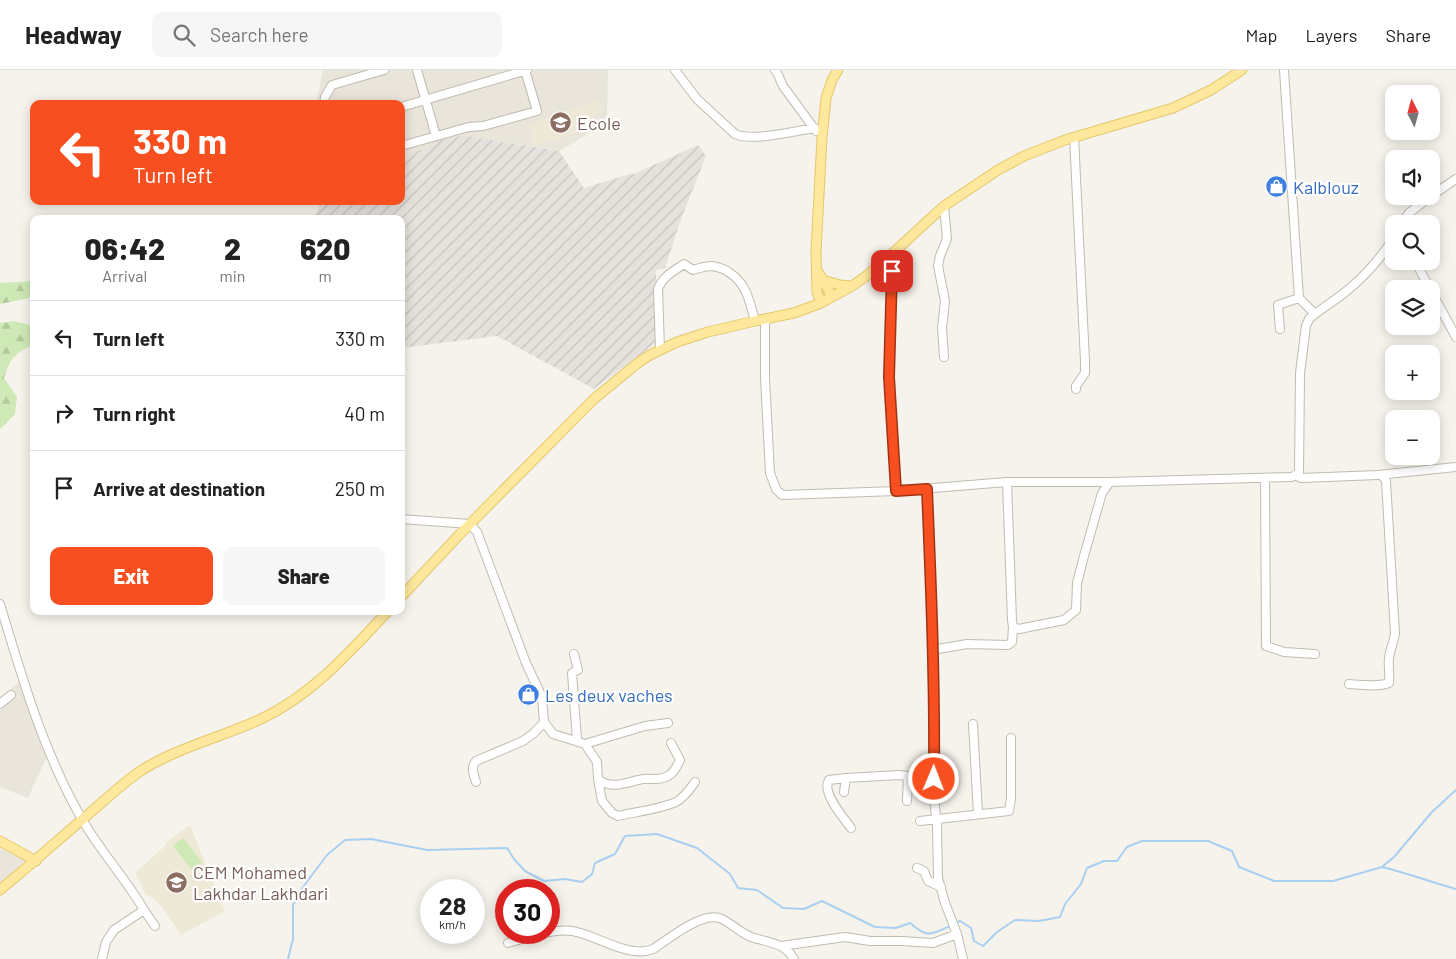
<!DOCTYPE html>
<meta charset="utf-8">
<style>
:root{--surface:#fff;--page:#f6f6f6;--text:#222;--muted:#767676;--line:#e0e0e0;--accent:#f84f20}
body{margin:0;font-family:Barlow,sans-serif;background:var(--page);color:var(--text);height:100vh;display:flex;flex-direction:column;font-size:19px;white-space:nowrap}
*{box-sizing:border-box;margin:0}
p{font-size:16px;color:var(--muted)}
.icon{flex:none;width:28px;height:28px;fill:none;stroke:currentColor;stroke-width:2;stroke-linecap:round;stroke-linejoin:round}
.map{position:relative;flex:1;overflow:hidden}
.panel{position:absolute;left:30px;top:145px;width:375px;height:400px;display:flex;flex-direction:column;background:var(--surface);border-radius:10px;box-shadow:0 2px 12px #0003}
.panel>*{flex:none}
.banner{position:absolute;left:30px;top:30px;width:375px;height:105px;border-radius:10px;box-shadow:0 2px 12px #0003;background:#f84f20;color:#fff;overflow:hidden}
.needle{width:32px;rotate:354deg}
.fabs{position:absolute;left:1385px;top:15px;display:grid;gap:10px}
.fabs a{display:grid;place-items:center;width:55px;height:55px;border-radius:10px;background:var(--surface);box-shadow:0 2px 12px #0003;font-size:25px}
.speed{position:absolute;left:420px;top:809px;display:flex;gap:10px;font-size:25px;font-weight:700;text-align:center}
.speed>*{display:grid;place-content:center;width:65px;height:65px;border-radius:50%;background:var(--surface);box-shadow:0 2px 12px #0003;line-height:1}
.speed small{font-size:12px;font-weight:400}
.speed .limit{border:8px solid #d22;background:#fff;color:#111}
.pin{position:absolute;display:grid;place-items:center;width:42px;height:42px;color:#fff;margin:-21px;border-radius:10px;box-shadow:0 2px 8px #0006}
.me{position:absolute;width:55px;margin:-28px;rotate:1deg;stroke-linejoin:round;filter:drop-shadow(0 0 4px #0008)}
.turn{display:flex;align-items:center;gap:18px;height:105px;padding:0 20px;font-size:22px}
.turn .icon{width:65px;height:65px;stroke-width:2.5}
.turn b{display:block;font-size:35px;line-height:42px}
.eta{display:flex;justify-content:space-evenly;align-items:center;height:85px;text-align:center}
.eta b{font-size:30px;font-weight:800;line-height:35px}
.action{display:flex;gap:10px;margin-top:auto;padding:10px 20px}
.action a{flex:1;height:58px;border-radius:10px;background:var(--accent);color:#fff;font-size:20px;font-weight:800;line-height:58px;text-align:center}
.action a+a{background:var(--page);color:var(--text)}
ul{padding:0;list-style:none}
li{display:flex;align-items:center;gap:15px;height:75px;padding:0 20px;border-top:1px solid var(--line)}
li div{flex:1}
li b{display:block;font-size:19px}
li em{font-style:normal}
header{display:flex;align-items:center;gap:30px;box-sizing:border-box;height:70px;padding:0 25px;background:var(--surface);border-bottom:1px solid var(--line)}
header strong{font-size:24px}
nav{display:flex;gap:28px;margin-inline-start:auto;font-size:18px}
.search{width:350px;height:45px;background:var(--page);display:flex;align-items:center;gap:12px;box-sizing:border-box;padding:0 18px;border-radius:10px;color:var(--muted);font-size:19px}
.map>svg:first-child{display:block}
</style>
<header>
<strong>Headway</strong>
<div class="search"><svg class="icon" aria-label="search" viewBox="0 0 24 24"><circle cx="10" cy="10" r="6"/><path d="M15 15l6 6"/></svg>Search here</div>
<nav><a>Map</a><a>Layers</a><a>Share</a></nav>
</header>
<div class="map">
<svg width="1456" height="889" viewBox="0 0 1456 889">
<defs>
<pattern id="industrial-furrows" width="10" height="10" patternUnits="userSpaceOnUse" patternTransform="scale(1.25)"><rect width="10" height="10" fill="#e5e2dd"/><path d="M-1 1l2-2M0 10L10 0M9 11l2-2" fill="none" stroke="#c6c3be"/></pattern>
<pattern id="forest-firs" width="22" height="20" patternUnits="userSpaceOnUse" patternTransform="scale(1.25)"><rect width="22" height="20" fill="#cee9b5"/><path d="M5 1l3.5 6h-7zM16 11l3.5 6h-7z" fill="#b2c99c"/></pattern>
</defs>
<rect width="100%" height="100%" fill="#f5f3eb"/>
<path fill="#e9e5da" d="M 323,0 L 608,0 L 607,47 L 583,67 L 559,81 L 466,66 L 407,86 L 401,87 L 401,34 L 319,34 L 317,28 Z
M 22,610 L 48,684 L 28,728 L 0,717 L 0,627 Z
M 0,778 L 25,791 L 0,814 Z"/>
<path fill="url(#industrial-furrows)" d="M 466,66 L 559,81 L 584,118 L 630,104 L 634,104 L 698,75 L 706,86 L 681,149 L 665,198 L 656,200 L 657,272 L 594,319 L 497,266 L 401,278 L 401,149 L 314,149 L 321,131 L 401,131 L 401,87 L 407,86 L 449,67 Z"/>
<path fill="#eee9d6" d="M 598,30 L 601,39 L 579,62 L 534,76 L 531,68 L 533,67 L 530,55 L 540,52 L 540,50 Z
M 190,755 L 225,841 L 181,865 L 162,837 L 151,826 L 147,825 L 144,821 L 142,818 L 143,815 L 137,808 L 136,802 L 166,775 L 166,772 Z"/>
<path fill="url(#forest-firs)" d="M 34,211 L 34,227 L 0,234 L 0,213 Z
M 14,251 L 34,256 L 34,275 C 14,282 10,290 4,308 L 17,327 L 15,344 L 0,359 L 0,253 Z"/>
<path fill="#cee9b5" d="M 183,768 L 202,792 L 192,800 L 173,776 Z"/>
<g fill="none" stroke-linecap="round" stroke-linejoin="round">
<path stroke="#a9cff1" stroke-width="2" d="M 1382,797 C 1407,803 1431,812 1456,819
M 954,854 L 960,851 L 971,858 L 974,871 L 983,876 L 997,862 L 1015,850 L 1039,851 L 1060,847 L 1065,834 L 1081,814 L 1087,798 L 1104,791 L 1117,791 L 1127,777 L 1142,771 L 1208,771 L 1232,781 L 1239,797 L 1274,811 L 1333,811 L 1382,797 L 1394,787 L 1432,742 L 1456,720
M 288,889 L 293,869 L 293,835 L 303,817 L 327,785 L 345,770 L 371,769 L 427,780 L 507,778 L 514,789 L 525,801 L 544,811 L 565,809 L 582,812 L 592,804 L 595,793 L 615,784 L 625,766 L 657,764 L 697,778 L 730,804 L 738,818 L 757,820 L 783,838 L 804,839 L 822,831 L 875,857 L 896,858 L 910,853 C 927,868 931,865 950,856"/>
<defs>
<path id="minor" d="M 417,0 L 436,66
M 675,0 L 697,29 L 735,64 C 753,72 794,61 815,58
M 775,0 C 779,4 780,11 783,16 L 816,61
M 1284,0 L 1299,228 L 1315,244
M 324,34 L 325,27 L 332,15 L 384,0
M 401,37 L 527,0
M 1074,67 L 1085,291 L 1085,303 L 1076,316 L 1076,319
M 401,76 L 469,57 L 483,56 L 537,41 L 525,0
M 1431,126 L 1456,109
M 1401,154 L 1409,143 L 1431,126
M 893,183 L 889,307 L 896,421
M 1415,191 L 1430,219
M 1431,221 L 1456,267
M 765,249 L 765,308 L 770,403 L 776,419 L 782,425 L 896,421 L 1007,412 L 1110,412 L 1291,407 L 1299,404 L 1300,303 L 1306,256 L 1309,249 C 1321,238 1337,230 1350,218 C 1364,207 1385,183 1394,167
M 1280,259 L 1278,235 L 1299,228
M 660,279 L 658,219 C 662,207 674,201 684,194 L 693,200 C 699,198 706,196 712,196 C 719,197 725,199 730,203 C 747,214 750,233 755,251
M 944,287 L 942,258 L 945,231 L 938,196 L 940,186 L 947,169 L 944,136
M 1295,405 L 1301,408 L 1378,405 L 1382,405 L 1386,411 L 1395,563 C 1394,572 1390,579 1389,588 C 1388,596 1390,604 1389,613 C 1378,617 1362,615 1349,614
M 1378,405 L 1456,397
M 1265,408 L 1266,576 L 1284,582 L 1315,584
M 1007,412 L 1012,550 L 1013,557 L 1019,559 L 1064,550 L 1076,540 L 1077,513 L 1084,486 L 1102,423 L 1110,412
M 927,419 L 931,525 L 934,662 L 933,718 L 937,756 L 938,808 L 945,833 L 957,864 L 963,889
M 401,449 L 470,454 L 477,462 L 526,593 L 542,627 L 544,652 L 534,663 L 523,671 L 476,691 C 470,698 474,705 476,712
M 0,534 C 22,608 44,684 83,751 C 101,782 126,809 144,840 L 114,860 L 106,872 L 102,889
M 932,580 L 967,574 L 1008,575 L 1012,572 L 1013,557
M 574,584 L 578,600 L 572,603 L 577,670
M 0,634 L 11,625
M 544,652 L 553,664 L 585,674 L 597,692 L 598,709 C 612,721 628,711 644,709 C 652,708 660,711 668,706 C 674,703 677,696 680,690 L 671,673
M 973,654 L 978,744
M 585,674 L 645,656 L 668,653
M 846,708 L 829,710 C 821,722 843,747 851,758
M 598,709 L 602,731 L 612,743 L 618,746 C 635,742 661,739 676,732 C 684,728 690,719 695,712
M 844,722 L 846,708 L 899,705 L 934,709
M 907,731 L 908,706
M 920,751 L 1009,741 L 1011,729 L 1011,668
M 917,798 L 924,801 L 928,811 L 941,817
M 144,840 L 155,856
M 508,873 C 526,868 553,858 572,861 C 597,865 629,889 653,879 C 669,869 703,840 722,849 C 732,854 741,863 751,867 C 769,873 784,872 794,889
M 781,876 L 845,867 L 870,871 L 901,871 L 933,873 L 957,864"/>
<path id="major" d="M 817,200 L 828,219 L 831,227
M 823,210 L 840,215 L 851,216
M 821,233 L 817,222 L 816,181 L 822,68 L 826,28 L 832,10 L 838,0
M 401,527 L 460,464 L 594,329 L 639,292 L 650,285 L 677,272 L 708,262 L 755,251 L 794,243 L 821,233 L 852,216 L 865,207 L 893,183 L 944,136 L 998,100 L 1024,86 L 1065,70 L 1173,38 L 1211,20 L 1242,0
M 0,771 L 36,791
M 0,820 C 28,797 56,772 84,748 C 103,732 121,714 142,700 C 179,677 222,667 261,649 C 312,625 350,582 388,541"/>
</defs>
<use href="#minor" stroke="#c1bcae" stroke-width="10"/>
<use href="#major" stroke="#e4c76b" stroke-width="11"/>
<use href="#minor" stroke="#fff" stroke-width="8"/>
<use href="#major" stroke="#fde89d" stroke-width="9"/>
</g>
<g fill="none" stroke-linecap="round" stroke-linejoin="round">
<defs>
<path id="route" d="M 892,201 L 889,307 L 896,421 L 927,419 C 931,515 935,612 934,709"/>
</defs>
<use href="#route" stroke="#a13315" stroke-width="12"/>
<use href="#route" stroke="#f84f20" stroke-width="9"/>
</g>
<defs>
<symbol id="school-disc" viewBox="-11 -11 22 22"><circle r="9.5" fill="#8d6e63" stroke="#fff"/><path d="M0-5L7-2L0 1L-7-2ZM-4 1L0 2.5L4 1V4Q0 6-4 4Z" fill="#fff"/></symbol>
<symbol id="shop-disc" viewBox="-11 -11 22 22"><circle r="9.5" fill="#3f7fe0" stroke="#fff"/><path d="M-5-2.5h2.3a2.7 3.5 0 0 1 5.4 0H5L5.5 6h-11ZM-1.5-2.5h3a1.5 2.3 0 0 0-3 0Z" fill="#fff"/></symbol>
</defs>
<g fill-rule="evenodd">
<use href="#school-disc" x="548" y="40" width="25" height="25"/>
<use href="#shop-disc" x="1264" y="104" width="25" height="25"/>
<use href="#shop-disc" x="516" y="612" width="25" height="25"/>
<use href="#school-disc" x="164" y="800" width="25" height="25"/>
</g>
<g text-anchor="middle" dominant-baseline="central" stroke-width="4.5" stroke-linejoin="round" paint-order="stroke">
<g font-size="18" fill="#785e54" stroke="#fff" text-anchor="start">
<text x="577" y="53">Ecole</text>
<text x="193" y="802">CEM Mohamed<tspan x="193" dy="21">Lakhdar Lakhdari</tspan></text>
</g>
<g font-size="18" fill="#366cbe" stroke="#fff" text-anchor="start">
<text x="1293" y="117">Kalblouz</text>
<text x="545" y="625">Les deux vaches</text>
</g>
</g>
</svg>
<div class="fabs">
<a><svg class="needle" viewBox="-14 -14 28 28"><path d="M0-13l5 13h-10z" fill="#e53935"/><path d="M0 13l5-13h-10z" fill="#767676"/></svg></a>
<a><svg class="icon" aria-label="sound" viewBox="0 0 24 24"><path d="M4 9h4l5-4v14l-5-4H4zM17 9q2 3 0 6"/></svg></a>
<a><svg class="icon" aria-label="search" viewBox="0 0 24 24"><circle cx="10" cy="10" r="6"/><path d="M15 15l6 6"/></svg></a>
<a><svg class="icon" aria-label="layers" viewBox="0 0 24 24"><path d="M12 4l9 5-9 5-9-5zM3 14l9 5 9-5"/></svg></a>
<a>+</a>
<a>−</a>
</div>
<div class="speed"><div>28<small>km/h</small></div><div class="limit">30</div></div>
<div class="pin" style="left:892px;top:201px;background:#d93025"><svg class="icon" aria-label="arrive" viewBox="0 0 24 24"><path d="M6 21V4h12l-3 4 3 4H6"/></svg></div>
<svg class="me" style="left:934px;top:709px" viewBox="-20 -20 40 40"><circle r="17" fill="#f84f20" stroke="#fff" stroke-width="3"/><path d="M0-11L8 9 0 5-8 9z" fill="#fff"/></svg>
<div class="banner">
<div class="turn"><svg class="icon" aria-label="left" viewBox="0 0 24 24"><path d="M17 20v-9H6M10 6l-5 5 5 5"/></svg><div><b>330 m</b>Turn left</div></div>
</div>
<section class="panel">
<div class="eta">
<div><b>06:42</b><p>Arrival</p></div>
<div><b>2</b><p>min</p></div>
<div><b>620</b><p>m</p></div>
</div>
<ul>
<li><svg class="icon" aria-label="left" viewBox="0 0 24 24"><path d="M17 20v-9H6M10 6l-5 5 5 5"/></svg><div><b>Turn left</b></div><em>330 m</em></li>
<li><svg class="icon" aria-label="right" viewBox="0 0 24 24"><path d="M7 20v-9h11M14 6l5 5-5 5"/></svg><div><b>Turn right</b></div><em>40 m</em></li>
<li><svg class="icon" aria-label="arrive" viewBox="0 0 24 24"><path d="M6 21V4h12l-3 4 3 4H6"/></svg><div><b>Arrive at destination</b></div><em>250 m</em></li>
</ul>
<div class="action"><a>Exit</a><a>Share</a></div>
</section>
</div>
